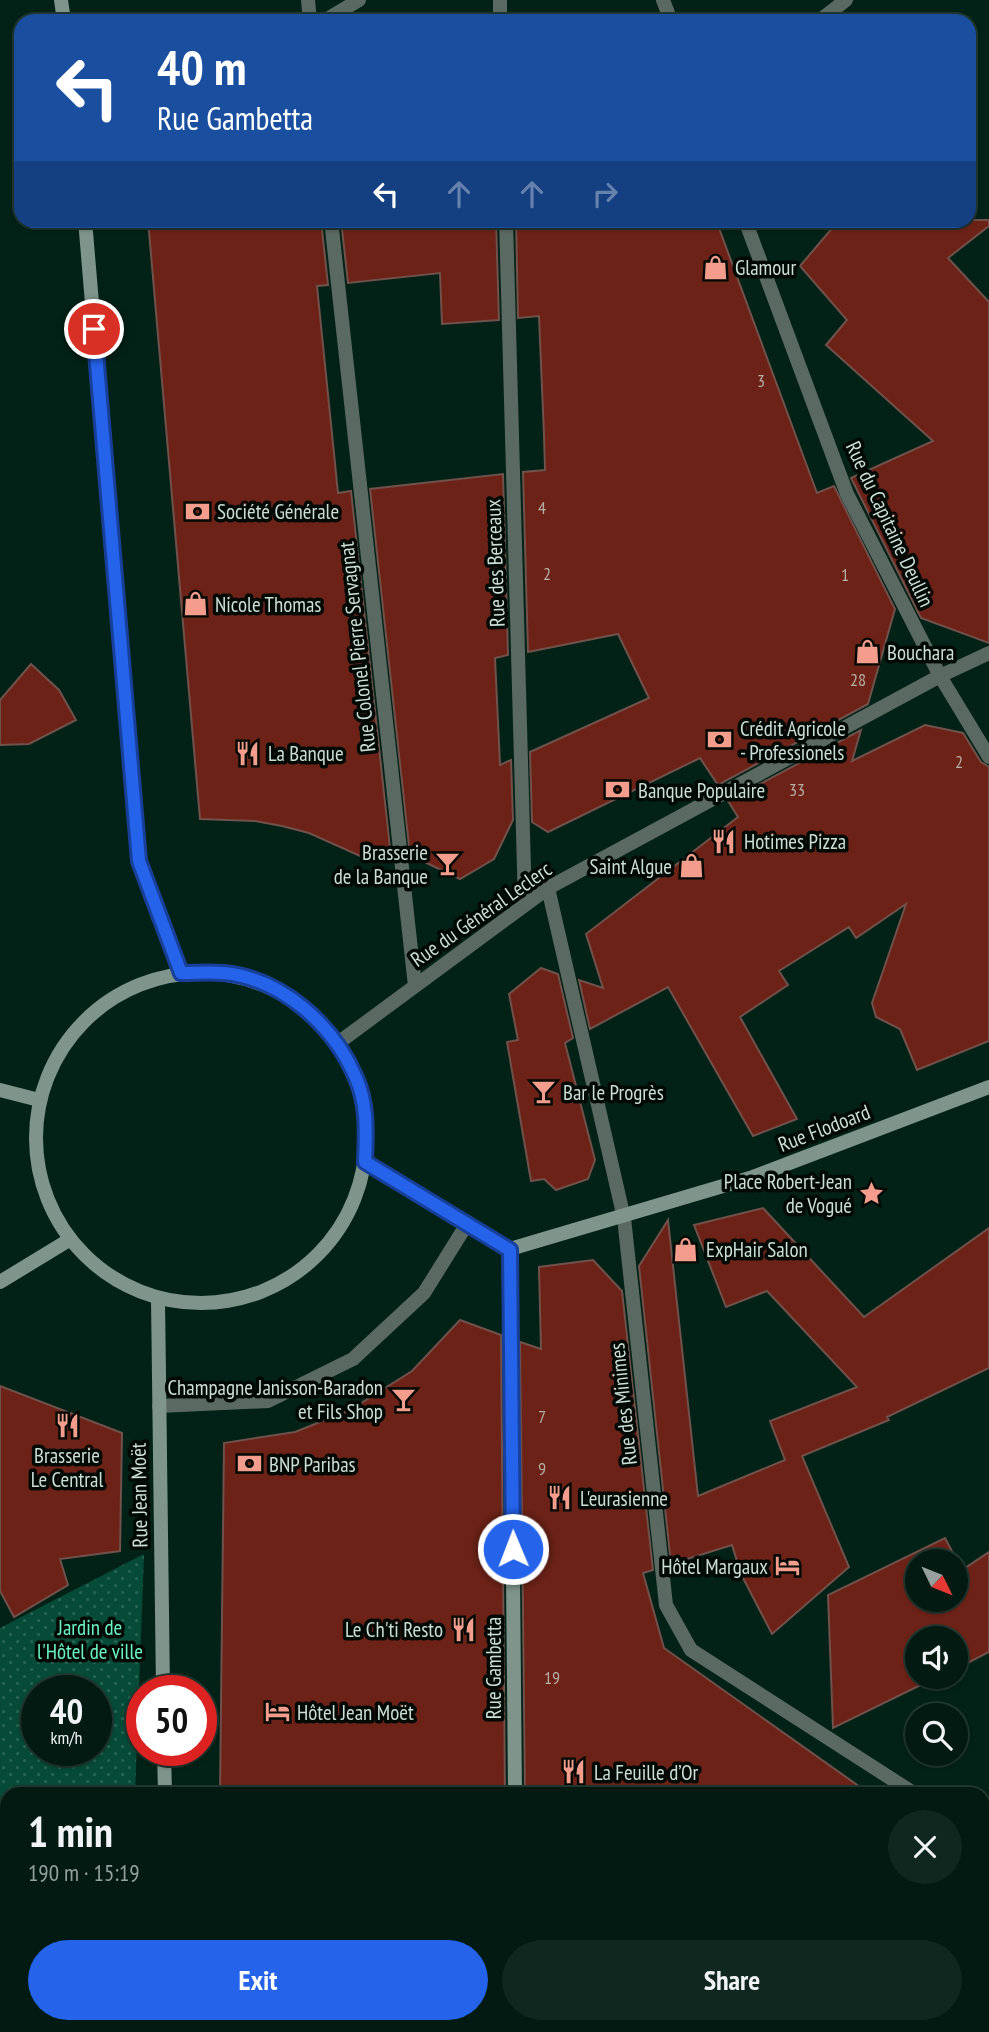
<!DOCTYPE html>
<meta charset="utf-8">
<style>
:root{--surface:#021a11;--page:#10271f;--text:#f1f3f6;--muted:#96a19f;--line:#233831;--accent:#2563eb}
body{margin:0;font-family:"PT Sans Narrow",sans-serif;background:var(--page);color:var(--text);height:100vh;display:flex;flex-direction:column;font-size:26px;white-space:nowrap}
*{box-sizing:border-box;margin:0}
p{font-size:23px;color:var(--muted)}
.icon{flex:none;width:38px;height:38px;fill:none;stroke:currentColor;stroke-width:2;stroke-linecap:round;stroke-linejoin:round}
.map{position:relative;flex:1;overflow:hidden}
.sheet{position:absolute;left:0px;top:1787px;width:990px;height:247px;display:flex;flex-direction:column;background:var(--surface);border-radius:21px 21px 0 0;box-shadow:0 2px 5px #0004,0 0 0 2px var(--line)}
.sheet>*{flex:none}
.guide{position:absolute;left:14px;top:14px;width:962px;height:214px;border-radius:21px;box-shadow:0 2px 5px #0004,0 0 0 2px var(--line);background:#1a4fa0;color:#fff;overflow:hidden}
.needle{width:46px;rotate:133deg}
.controls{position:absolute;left:905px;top:1549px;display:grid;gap:14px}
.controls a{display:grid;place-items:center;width:63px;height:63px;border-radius:50%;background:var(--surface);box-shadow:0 2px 5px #0004,0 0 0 2px var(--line);font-size:35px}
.speed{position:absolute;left:21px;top:1675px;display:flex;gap:14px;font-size:35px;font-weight:700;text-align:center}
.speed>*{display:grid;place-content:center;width:91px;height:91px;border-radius:50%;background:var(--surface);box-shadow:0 2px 5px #0004,0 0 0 2px var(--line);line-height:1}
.speed small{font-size:18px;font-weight:400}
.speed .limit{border:10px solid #d22;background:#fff;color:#111}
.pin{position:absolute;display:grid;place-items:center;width:60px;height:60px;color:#fff;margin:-30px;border:4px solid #fff;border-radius:50%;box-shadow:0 2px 7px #0007}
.me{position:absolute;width:77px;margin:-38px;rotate:359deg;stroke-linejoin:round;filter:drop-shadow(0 0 5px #0008)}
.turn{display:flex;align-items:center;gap:24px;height:147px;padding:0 28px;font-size:32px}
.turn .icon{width:91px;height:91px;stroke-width:2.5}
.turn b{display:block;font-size:49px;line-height:60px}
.lanes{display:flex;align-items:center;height:66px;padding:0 28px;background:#0003;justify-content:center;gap:35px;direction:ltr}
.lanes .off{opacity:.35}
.round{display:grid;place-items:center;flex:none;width:74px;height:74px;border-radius:37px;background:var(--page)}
.headline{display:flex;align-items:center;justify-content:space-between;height:119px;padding:0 28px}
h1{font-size:42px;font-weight:700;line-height:52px}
.button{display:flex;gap:14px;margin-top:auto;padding:14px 28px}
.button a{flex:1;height:80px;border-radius:42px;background:var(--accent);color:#fff;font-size:28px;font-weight:700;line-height:80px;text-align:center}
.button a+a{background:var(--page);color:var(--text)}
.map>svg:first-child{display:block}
</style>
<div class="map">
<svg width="989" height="2032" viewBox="0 0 989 2032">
<defs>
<pattern id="park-dots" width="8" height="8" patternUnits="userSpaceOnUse" patternTransform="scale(1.75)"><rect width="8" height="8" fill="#054b38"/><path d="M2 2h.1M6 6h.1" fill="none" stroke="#286454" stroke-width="1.8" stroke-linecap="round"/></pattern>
</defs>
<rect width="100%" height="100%" fill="#022217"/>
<path fill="url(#park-dots)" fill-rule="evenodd" d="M 144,1554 L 135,1794 L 7,1794 L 7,2026 L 127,2026 L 127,2032 L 0,2032 L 0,1628 ZM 37,1690 L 96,1690 L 96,1750 L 37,1750 Z"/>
<path fill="#6d2217" stroke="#70514b" stroke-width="2" fill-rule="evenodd" d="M 148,220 L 321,220 L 328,285 L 317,286 L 338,493 L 351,491 L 390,848 L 360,856 L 309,833 L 282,826 L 255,821 L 200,819 Z
M 341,220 L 496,220 L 499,320 L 442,324 L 440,273 L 348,283 Z
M 516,220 L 716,220 L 817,493 L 834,486 L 895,609 L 868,704 L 718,785 L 700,758 L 548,832 L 532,822 L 530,752 L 649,698 L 618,634 L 528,652 L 523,472 L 545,470 L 544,435 L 539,316 L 518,318 Z
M 839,220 L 989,220 L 989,226 L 948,258 L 989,302 L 989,643 L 921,618 L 851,478 L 933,441 L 826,345 L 847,320 L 800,266 Z
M 503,474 L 508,655 L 495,658 L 500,765 L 511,760 L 513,820 L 494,859 L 460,879 L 410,855 L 370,489 Z
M 31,664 L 59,690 L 76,720 L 29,744 L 0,745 L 0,700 Z
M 925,725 L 963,733 L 981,762 L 989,767 L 989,1041 L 917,1070 L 900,1029 L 876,1017 L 872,1003 L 906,904 L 856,938 L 849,927 L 779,971 L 788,985 L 740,1017 L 797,1119 L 753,1136 L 668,987 L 590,1029 L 579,980 L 603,988 L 586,934 L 738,817 L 728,801 L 861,730 L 852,761 Z
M 541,968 L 558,974 L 573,1038 L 565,1043 L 595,1160 L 588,1179 L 556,1190 L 544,1179 L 531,1181 L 507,1042 L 518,1040 L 509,994 Z
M 763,1208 L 864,1317 L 989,1228 L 989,1368 L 887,1417 L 889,1420 L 802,1456 L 849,1567 L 772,1634 L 741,1574 L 732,1545 L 671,1564 L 639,1266 L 668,1220 L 698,1496 L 785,1460 L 770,1421 L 857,1387 L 767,1291 L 726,1307 L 694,1225 Z
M 593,1260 L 622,1291 L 653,1570 L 643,1573 L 664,1648 L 870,1794 L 525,1794 L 520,1342 L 541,1349 L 539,1267 Z
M 460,1320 L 501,1335 L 505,1794 L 220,1794 L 224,1443 L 295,1432 L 350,1410 L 412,1371 Z
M 0,1386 L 122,1433 L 120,1551 L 60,1559 L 68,1585 L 14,1617 L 0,1591 Z
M 945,1538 L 962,1570 L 989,1552 L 989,1652 L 956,1669 L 956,1638 L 917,1638 L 917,1676 L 939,1676 L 833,1728 L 828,1595 ZM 917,1561 L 956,1561 L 956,1600 L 917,1600 Z"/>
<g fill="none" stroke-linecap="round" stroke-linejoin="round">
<path stroke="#4c665d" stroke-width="4.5" stroke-dasharray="7 3.5" stroke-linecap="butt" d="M 0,1870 L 7,1869
M 0,1944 L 7,1948
M 42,2032 L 43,2026"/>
<path stroke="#5b6963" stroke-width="14" d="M 159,1406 L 268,1401 L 353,1359 L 424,1293 L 467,1224"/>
<path stroke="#5b6963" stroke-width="14" d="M 308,0 L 310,21
M 500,0 L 500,21
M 663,0 L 671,21
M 324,21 L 359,0
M 819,21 L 846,0
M 331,220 L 415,986
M 506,220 L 525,905
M 745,220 L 847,494 L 940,676 L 989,757
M 548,888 L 624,1218 L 666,1605 L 691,1650 L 915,1794
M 338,1043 L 548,888 L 940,676 L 989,653
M 984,1838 L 989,1841
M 984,1984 L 989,1976
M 948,2032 L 952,2026"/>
<path stroke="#7f958c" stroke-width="14" d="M 61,0 L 64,21
M 85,220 L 139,861 L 182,973
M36 1138a165 165 0 1 1 330 0a165 165 0 1 1-330 0Z
M 0,1090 L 39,1100
M 365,1162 L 510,1249
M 510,1249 L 515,1794
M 510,1249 L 750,1178 L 989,1087
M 0,1282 L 69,1240
M 158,1299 L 163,1690
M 164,1750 L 165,1794
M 168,2026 L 168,2032
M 517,2026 L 517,2032"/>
</g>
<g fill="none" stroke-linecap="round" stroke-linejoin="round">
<defs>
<path id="route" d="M 94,329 L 139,861 L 181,973 C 196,973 210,972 224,973 C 283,979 334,1026 356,1078 C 368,1105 366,1134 365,1162 L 510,1250 L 513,1549"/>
</defs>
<use href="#route" stroke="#184099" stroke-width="18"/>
<use href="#route" stroke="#2563eb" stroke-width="12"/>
</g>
<defs>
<symbol id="shop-bare" viewBox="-9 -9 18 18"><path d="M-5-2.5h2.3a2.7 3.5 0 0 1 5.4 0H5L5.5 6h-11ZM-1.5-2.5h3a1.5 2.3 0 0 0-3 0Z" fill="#f49d8c" stroke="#010905" stroke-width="2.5" paint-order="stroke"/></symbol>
<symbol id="bank-bare" viewBox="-9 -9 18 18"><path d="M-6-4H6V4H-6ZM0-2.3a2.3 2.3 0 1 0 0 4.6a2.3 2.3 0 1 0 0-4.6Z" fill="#f49d8c" stroke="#010905" stroke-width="2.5" paint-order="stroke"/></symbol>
<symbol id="restaurant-bare" viewBox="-9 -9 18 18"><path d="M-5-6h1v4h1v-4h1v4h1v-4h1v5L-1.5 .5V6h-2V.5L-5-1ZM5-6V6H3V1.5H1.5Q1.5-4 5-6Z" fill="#f49d8c" stroke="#010905" stroke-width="2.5" paint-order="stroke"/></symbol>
<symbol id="bar-bare" viewBox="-9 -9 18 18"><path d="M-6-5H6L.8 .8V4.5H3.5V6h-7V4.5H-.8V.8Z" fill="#f49d8c" stroke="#010905" stroke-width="2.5" paint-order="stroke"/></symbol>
<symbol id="sight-bare" viewBox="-9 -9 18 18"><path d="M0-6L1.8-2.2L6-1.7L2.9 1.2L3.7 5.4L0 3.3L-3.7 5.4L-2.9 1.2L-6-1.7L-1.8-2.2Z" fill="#f49d8c" stroke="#010905" stroke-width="2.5" paint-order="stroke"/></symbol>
<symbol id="hotel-bare" viewBox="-9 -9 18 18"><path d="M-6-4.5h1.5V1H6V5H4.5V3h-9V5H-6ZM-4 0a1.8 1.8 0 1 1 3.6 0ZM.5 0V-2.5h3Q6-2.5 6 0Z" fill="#f49d8c" stroke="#010905" stroke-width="2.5" paint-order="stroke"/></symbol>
</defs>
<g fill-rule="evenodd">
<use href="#shop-bare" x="698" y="250" width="35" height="35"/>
<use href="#bank-bare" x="180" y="494" width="35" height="35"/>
<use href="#shop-bare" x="178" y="586" width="35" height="35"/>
<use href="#shop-bare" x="850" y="634" width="35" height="35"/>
<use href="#bank-bare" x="702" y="722" width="35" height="35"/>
<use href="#restaurant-bare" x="230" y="736" width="35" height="35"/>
<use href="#bank-bare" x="600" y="772" width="35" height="35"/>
<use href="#restaurant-bare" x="706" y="824" width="35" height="35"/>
<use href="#bar-bare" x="430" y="846" width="35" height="35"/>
<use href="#shop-bare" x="674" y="848" width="35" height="35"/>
<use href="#bar-bare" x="526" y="1074" width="35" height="35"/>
<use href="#sight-bare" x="854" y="1176" width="35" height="35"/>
<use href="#shop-bare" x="668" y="1232" width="35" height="35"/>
<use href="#bar-bare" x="386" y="1382" width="35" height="35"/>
<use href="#restaurant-bare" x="50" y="1408" width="35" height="35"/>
<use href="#bank-bare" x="232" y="1446" width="35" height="35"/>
<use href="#restaurant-bare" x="542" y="1480" width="35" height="35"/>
<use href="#hotel-bare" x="770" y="1548" width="35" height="35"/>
<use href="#restaurant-bare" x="446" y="1612" width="35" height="35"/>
<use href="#hotel-bare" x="260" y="1694" width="35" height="35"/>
<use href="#restaurant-bare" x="556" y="1754" width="35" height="35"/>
</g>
<g text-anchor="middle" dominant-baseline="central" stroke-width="7" stroke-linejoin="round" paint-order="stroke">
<g font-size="18" fill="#b5afa7">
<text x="761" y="380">3</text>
<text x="542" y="507">4</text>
<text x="547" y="573">2</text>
<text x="845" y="574">1</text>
<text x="858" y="679">28</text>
<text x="959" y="761">2</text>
<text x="797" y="789">33</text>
<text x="542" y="1416">7</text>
<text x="542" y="1468">9</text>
<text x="552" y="1677">19</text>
</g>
<g font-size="21" fill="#cdded7" stroke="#010905" text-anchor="start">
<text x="735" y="267">Glamour</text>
<text x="217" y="511">Société Générale</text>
<text x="215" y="604">Nicole Thomas</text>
<text x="887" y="652">Bouchara</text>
<text x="740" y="728">Crédit Agricole<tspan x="740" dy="24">- Professionels</tspan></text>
<text x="268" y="753">La Banque</text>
<text x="638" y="790">Banque Populaire</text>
<text x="744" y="841">Hotimes Pizza</text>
<text x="428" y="852" text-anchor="end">Brasserie<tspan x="428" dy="24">de la Banque</tspan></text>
<text x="672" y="866" text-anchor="end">Saint Algue</text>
<text x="563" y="1092">Bar le Progrès</text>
<text x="852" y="1181" text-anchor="end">Place Robert-Jean<tspan x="852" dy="24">de Vogué</tspan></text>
<text x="706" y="1249">ExpHair Salon</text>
<text x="383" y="1387" text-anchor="end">Champagne Janisson-Baradon<tspan x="383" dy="24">et Fils Shop</tspan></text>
<text x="67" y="1455" text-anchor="middle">Brasserie<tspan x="67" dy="24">Le Central</tspan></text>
<text x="269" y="1464">BNP Paribas</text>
<text x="580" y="1498">L'eurasienne</text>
<text x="768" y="1566" text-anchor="end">Hôtel Margaux</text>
<text x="443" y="1629" text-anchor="end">Le Ch'ti Resto</text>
<text x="297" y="1712">Hôtel Jean Moët</text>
<text x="594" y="1772">La Feuille d’Or</text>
</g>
<g font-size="21" fill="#cdded7" stroke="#010905">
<text transform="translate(890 524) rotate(65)">Rue du Capitaine Deullin</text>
<text transform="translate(495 563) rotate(-92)">Rue des Berceaux</text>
<text transform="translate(357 647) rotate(-96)">Rue Colonel Pierre Servagnat</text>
<text transform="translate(481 914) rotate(-35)">Rue du Général Leclerc</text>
<text transform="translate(824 1128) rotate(-21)">Rue Flodoard</text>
<text transform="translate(623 1404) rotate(-96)">Rue des Minimes</text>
<text transform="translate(139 1495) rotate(-91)">Rue Jean Moët</text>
<text transform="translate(493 1668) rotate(-90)">Rue Gambetta</text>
</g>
<g font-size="21" fill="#6bf4c5" stroke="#010905">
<text x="90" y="1627">Jardin de<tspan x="90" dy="24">l'Hôtel de ville</tspan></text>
</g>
</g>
</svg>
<div class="controls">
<a><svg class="needle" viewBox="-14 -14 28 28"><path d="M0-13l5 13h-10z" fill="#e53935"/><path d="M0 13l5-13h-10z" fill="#96a19f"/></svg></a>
<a><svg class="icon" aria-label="sound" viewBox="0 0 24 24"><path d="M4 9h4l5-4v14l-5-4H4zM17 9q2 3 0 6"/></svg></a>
<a><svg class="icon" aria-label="search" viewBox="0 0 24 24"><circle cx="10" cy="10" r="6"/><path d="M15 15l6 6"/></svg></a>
</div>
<div class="speed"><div>40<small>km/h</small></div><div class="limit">50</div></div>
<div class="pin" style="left:94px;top:329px;background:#d93025"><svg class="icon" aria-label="arrive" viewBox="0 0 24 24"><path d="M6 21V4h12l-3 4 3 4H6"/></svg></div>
<svg class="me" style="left:513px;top:1549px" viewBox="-20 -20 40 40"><circle r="17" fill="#2563eb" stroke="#fff" stroke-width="3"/><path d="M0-11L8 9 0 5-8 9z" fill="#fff"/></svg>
<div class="guide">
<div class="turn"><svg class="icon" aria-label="left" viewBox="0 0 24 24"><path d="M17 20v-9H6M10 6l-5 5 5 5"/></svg><div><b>40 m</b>Rue Gambetta</div></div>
<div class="lanes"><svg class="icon" aria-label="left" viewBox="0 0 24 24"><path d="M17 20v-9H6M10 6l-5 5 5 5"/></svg><svg class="icon off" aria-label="ahead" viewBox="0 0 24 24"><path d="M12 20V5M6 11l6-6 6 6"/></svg><svg class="icon off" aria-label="ahead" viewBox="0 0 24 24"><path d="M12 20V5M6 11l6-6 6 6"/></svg><svg class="icon off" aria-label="right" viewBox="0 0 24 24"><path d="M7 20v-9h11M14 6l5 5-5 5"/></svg></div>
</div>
<section class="sheet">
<div class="headline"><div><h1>1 min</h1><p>190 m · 15:19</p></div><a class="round"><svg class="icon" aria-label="close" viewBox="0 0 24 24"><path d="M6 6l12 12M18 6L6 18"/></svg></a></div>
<div class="button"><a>Exit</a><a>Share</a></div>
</section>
</div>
